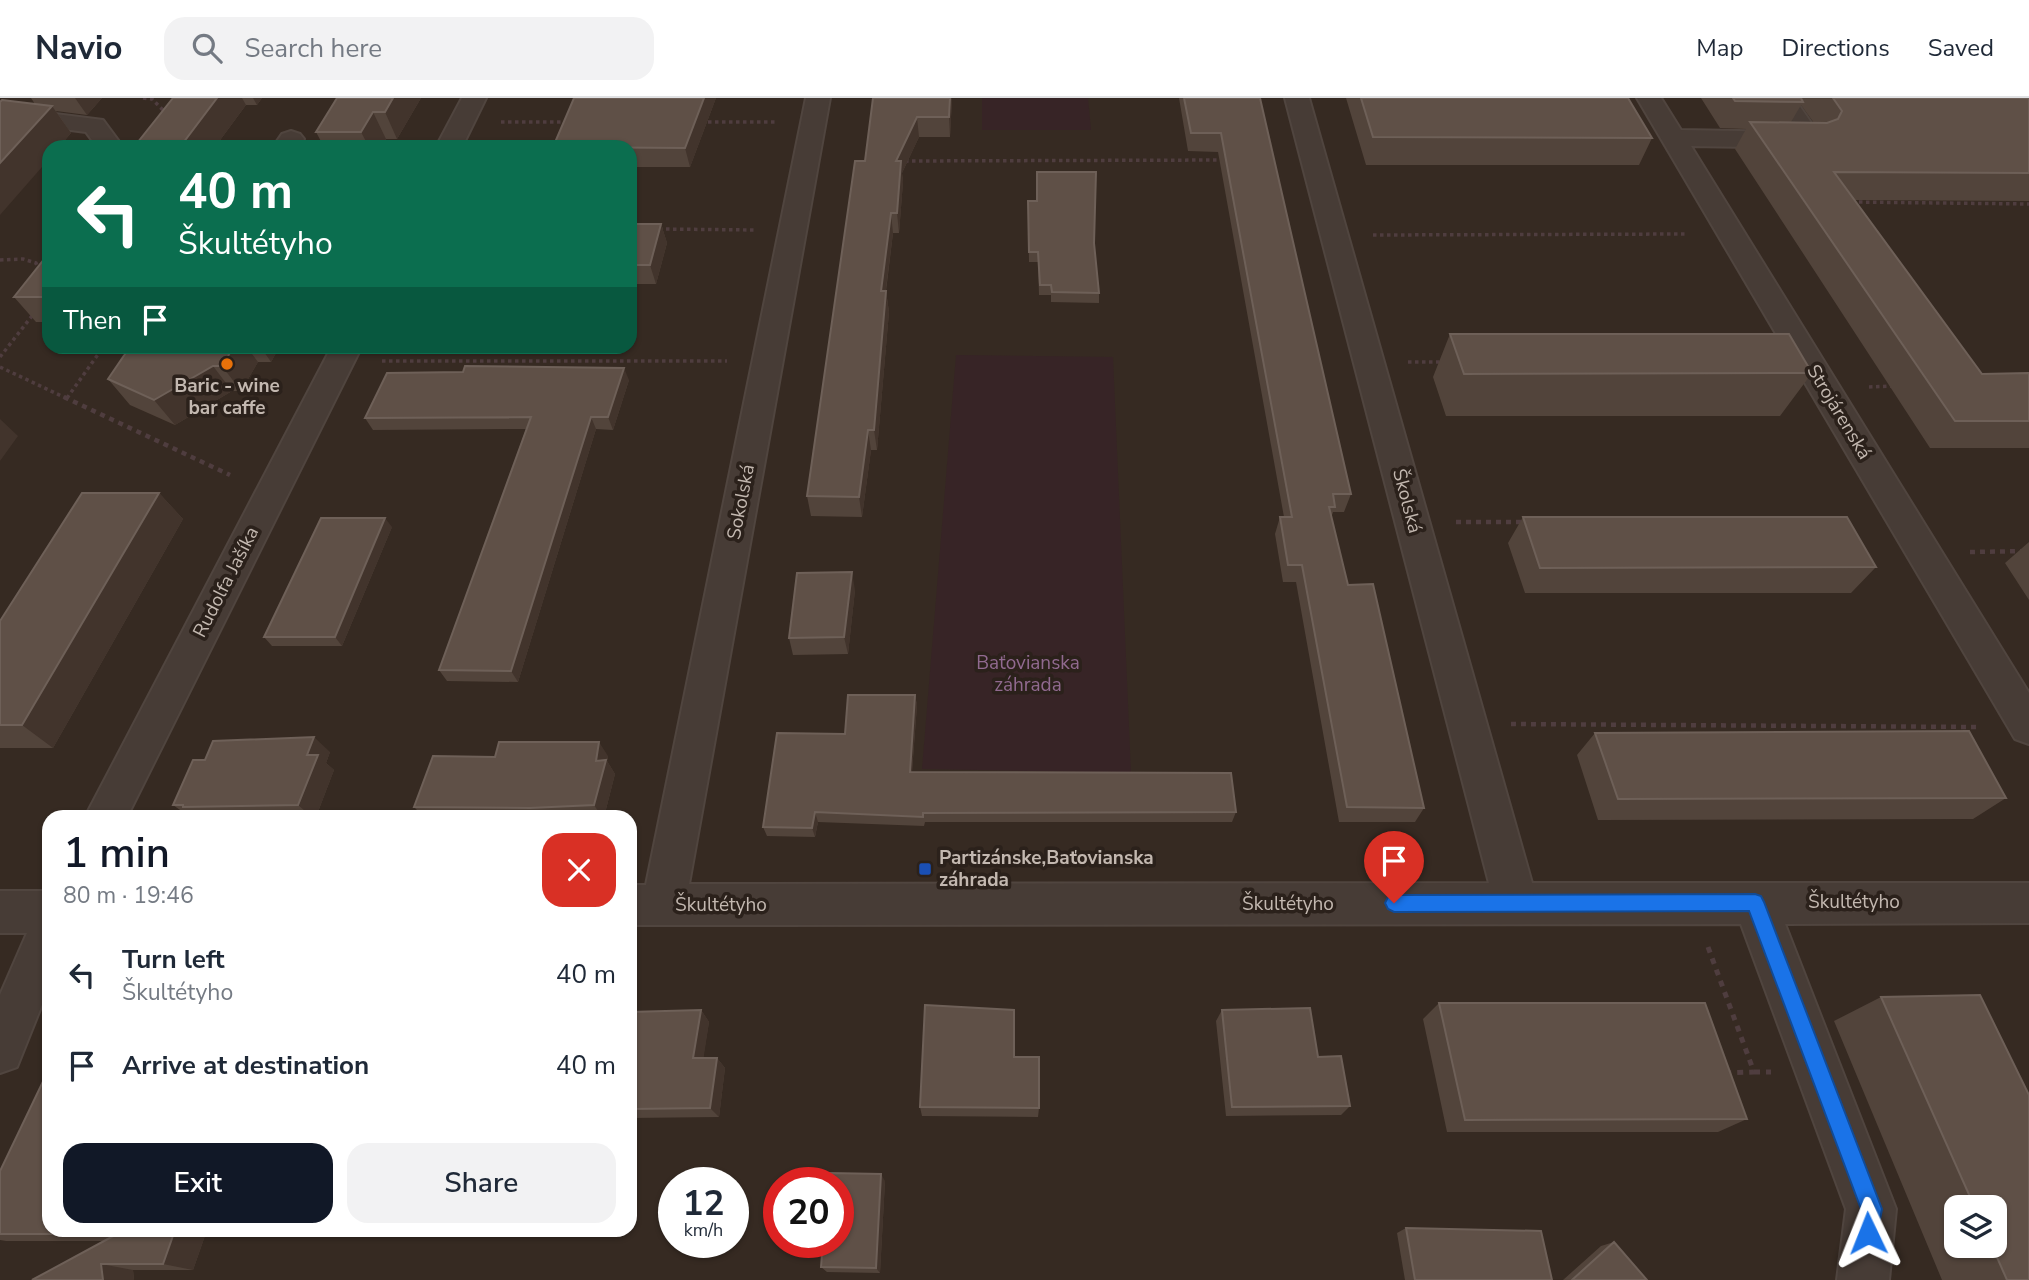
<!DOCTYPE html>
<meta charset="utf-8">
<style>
:root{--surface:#fff;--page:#f2f2f3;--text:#1f2937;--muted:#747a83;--line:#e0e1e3;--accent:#111827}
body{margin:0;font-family:"Nunito Sans",sans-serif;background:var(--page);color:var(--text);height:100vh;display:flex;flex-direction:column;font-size:26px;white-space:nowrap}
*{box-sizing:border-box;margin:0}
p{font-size:23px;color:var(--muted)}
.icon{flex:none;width:38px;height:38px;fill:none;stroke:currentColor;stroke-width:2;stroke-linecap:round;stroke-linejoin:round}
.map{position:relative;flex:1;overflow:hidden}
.drawer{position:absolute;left:42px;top:712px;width:595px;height:427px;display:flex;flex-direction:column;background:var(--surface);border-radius:21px;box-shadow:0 2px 5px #0004}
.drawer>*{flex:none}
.guide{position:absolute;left:42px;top:42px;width:595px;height:214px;border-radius:21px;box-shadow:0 2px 5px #0004;background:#0b6e4f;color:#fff;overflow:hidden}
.buttons{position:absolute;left:1944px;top:1097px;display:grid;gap:14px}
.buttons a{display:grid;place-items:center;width:63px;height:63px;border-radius:14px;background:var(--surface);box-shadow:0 2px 5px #0004;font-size:35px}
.speed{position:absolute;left:658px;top:1069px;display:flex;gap:14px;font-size:35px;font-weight:700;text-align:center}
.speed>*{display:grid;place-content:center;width:91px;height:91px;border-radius:50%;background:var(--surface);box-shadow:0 2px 5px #0004;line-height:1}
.speed small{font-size:18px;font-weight:400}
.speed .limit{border:10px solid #d22;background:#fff;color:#111}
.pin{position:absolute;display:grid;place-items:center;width:60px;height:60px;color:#fff;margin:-72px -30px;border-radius:50% 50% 50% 0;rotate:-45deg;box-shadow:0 0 7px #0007}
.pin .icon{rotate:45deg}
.me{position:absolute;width:77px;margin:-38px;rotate:358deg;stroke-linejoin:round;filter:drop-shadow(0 0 5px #0008)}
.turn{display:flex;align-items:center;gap:24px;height:147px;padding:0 21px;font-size:32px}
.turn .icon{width:91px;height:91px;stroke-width:2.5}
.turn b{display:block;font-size:49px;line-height:60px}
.then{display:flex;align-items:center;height:66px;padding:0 21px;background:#0003;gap:14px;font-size:26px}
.round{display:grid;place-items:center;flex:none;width:74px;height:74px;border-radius:21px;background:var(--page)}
.overview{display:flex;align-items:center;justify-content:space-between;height:119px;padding:0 21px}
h1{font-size:42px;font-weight:600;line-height:52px;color:var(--accent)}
.button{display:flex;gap:14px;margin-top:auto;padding:14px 21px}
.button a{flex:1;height:80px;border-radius:21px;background:var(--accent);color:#fff;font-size:28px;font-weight:600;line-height:80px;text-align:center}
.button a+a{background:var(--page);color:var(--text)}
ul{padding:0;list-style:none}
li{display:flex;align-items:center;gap:21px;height:91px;padding:0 21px}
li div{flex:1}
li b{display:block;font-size:26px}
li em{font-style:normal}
header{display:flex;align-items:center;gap:42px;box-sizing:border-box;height:98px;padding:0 35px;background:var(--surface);border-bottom:2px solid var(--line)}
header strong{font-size:33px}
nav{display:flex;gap:38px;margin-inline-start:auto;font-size:24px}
.search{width:490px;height:63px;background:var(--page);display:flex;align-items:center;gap:18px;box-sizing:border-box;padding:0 24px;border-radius:21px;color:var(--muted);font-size:26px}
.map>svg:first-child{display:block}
</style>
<header>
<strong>Navio</strong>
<div class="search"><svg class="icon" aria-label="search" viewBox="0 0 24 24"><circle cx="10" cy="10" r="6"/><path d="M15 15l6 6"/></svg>Search here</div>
<nav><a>Map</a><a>Directions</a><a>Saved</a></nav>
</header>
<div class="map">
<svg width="2029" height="1182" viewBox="0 0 2029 1182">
<rect width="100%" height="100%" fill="#362a22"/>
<path fill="#372426" d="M 982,0 L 1088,0 L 1091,32 L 982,32 Z
M 956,257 L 1113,259 L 1131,675 L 922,671 Z"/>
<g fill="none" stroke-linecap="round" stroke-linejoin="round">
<defs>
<path id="minor" d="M 462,0 L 486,0 L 462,49 L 436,49 Z
M 806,0 L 830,0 L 689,786 L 1489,785 L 1285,0 L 1309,0 L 1532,785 L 2029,785 L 2029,825 L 1785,826 L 1896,1111 L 1889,1182 L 1837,1182 L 1846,1111 L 1741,826 L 630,827 L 630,787 L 646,787 Z
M 1637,0 L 1661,0 L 1681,32 L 1792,34 L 1770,0 L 1794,0 L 1823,42 L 1819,47 L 1810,50 L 1691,48 L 2029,595 L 2029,646 L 2015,641 Z
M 0,9 L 103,22 L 123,49 L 97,49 L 86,34 L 0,23 Z
M 291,33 L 300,36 L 304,41 L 299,49 L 273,49 L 282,36 Z
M 332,248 L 362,248 L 127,719 L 85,719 Z
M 0,793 L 49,793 L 49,889 L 17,969 L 0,975 L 0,897 L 27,835 L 0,835 Z"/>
</defs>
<use href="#minor" stroke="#50453f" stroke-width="4"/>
<path stroke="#4f3d3f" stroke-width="3.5" stroke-dasharray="3.5 3.5" stroke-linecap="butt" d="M 143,0 L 152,1 L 167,16
M 501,24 L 570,24
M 701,24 L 776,24
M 905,63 L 1225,62
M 1852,104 L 2029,106
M 659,131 L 755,132
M 1373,137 L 1687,136
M 0,162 L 23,161 L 36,165 L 39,172
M 0,259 L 35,214
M 382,263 L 727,263
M 1408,264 L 1442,264
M 0,269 L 68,301
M 1869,289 L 1895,288
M 67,300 L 104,248"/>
<path stroke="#4f3d3f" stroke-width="4.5" stroke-dasharray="5 5" stroke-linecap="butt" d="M 64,299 L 230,377
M 1456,424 L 1524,424
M 1970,454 L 2029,453
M 1511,626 L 1978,629"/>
<path stroke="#4f3d3f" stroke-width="5" stroke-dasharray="6 6" stroke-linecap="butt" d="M 1708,849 L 1754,974 L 1725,975
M 1754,974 L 1771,974"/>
<use href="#minor" fill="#473c36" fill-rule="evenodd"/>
</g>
<path fill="#52443b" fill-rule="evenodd" d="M 31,0 L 102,0 L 87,17 L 56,13 L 71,35 L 59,49 L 49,49 L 35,6 Z
M 173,0 L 262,0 L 257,7 L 246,7 L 215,49 L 134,49 Z
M 337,0 L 421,0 L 397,41 L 386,41 L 382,49 L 324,49 L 316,34 Z
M 574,0 L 716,0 L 690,69 L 630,69 L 630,49 Z
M 873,0 L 952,0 L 950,39 L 919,39 L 902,75 L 903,84 L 899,135 L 893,135 L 886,193 L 889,214 L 877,352 L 871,352 L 862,419 L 811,418 L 807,398 L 865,63 Z
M 1179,0 L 1260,0 L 1351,396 L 1344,414 L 1333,414 L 1331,420 L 1348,487 L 1424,710 L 1415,724 L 1339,724 L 1296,484 L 1283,484 L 1275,436 L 1280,419 L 1284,419 L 1218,54 L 1188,53 Z
M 1346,0 L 1628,0 L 1652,40 L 1639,67 L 1366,67 Z
M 1701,0 L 2029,0 L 2029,103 L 1855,102 L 1982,276 L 2029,275 L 2029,350 L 1930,350 L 1735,51 L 1746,31 L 1720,30 ZM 1801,7 L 1814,25 L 1791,24 Z
M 1028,103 L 1094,145 L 1099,195 L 1099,205 L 1051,204 L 1051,197 L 1039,197 L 1038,164 L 1029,164 Z
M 630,126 L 661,126 L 667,145 L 656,186 L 630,186 Z
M 49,155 L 49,224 L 36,224 L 14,199 Z
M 1450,236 L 1812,275 L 1780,318 L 1446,318 L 1433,279 Z
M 119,248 L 280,248 L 271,264 L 258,264 L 241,293 L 232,293 L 175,327 L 130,307 L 108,281 L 125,256 Z
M 629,282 L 613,332 L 596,331 L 518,584 L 447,583 L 439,572 L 526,331 L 373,332 L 365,320 Z
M 159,395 L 183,421 L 53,650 L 0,650 L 0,523 Z
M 1523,419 L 1876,469 L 1851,495 L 1525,495 L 1508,445 Z
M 392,429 L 342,548 L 272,548 L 264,539 Z
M 2029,444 L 2029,502 L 2005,465 Z
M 855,492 L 848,556 L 793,557 L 789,540 Z
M 915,597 L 917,607 L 912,674 L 1236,714 L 1232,724 L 925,724 L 924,728 L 818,724 L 815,739 L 767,738 L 763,729 L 845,636 Z
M 1595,635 L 2006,700 L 1973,721 L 1598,722 L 1577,657 Z
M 330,654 L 326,665 L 334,672 L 316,719 L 190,719 L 173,707 L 205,662 Z
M 608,658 L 607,663 L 615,676 L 604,719 L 424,719 L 414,709 L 495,659 Z
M 1980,897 L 2029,997 L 2029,1182 L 1942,1182 L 1834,923 L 1881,899 ZM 1956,1110 L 1995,1110 L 1995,1148 L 1956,1148 Z
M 1439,905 L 1747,1021 L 1718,1034 L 1447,1034 L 1423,921 Z
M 701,912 L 709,924 L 703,960 L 717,960 L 725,970 L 719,1019 L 630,1020 L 630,914 Z
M 1222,912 L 1318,959 L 1350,1008 L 1341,1017 L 1226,1018 L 1216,923 Z
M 1014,959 L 1039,1010 L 1038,1019 L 922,1018 L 920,1009 Z
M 0,1073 L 207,1132 L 193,1172 L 133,1172 L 134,1182 L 32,1182 L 104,1143 L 6,1143 L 0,1142 Z
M 885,1083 L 880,1175 L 827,1174 L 821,1169 Z
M 1406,1130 L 1552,1182 L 1405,1182 L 1397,1135 Z
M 1614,1144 L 1647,1182 L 1563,1182 L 1601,1148 Z"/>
<path fill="#42342c" d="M 75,0 L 102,0 L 87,17 Z
M 217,0 L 242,0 L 246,7 L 215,49 L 180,49 Z
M 253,0 L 262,0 L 257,7 Z
M 393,0 L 421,0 L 397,41 L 385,14 Z
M 704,0 L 716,0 L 690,69 L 685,50 Z
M 950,0 L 952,0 L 950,39 L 949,19 Z
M 52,8 L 71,35 L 59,49 L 49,49 L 49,61 L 0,117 L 0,65 Z
M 373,14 L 386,41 L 382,49 L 369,49 L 361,34 Z
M 917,19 L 919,39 L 902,75 L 903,84 L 899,135 L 897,115 L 896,63 Z
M 891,115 L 893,135 L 883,214 L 881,193 Z
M 661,126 L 667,145 L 656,186 L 650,167 Z
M 886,193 L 889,214 L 877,352 L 874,332 Z
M 234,248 L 246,248 L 258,264 L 241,293 L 222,268 Z
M 260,248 L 280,248 L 271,264 Z
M 213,268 L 232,293 L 175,327 L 154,302 Z
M 624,270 L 629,282 L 613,332 L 608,319 Z
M 591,319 L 596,331 L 518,584 L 511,573 Z
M 0,321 L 18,338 L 0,363 Z
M 868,332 L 871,352 L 862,419 L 859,399 Z
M 159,395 L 183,421 L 53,650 L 22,627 Z
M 385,420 L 392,429 L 342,548 L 335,539 Z
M 852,474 L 855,492 L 848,556 L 844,539 Z
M 915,597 L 917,607 L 911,684 L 910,674 Z
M 314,639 L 330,654 L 326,665 L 334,672 L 316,719 L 312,719 L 298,707 L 307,657 Z
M 599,644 L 608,658 L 607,663 L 615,676 L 604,719 L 602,719 L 594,707 L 596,663 Z
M 815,714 L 818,724 L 815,739 L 812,730 Z
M 701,912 L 709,924 L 702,970 L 693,960 Z
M 717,960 L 725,970 L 719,1019 L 710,1010 Z
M 881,1076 L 885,1083 L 880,1175 L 876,1170 Z
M 175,1132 L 207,1132 L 193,1172 L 163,1166 Z
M 101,1166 L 133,1172 L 134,1182 L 103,1182 Z"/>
<path fill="#5f5047" stroke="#6e6058" stroke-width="2" d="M 173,0 L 217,0 L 180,49 L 134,49 Z
M 337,0 L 393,0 L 385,14 L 373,14 L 361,34 L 316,34 Z
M 574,0 L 704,0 L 685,50 L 553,49 Z
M 873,0 L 950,0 L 949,19 L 917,19 L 896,63 L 901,63 L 897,115 L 891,115 L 881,193 L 886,193 L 874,332 L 868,332 L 859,399 L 807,398 L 855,63 L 865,63 Z
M 1184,0 L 1260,0 L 1351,396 L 1333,396 L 1335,409 L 1329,409 L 1348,487 L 1373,486 L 1424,710 L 1347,709 L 1302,467 L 1288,467 L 1280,419 L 1292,419 L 1221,35 L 1191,35 Z
M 1361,0 L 1628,0 L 1652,40 L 1373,39 Z
M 1733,0 L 1801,0 L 1803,4 L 1735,3 Z
M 1833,0 L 2029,0 L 2029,75 L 1834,74 L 1982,276 L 2029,275 L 2029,323 L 1955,323 L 1750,24 L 1827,25 L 1838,21 L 1842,13 Z
M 2,2 L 52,8 L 0,65 L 0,4 Z
M 1037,74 L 1096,74 L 1094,145 L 1099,195 L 1052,194 L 1051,187 L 1040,187 L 1038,154 L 1029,154 L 1028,103 L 1037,103 Z
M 630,126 L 661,126 L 650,167 L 630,167 Z
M 49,155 L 49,199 L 14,199 Z
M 1450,236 L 1789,236 L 1812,275 L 1464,276 Z
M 119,248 L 234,248 L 222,268 L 213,268 L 154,302 L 108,281 L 125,256 Z
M 465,268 L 624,270 L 608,319 L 591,319 L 511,573 L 439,572 L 531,319 L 365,320 L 387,275 L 463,274 Z
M 82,395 L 159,395 L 22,627 L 0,627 L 0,523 Z
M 1523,419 L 1847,419 L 1876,469 L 1540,470 Z
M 321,420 L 385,420 L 335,539 L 264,539 Z
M 852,474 L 844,539 L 789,540 L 797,475 Z
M 848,597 L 915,597 L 910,674 L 1231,675 L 1236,714 L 923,715 L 923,719 L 815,714 L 812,730 L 763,729 L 777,635 L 845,636 Z
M 1969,633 L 2006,700 L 1618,701 L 1595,635 Z
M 314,639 L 307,657 L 318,657 L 298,707 L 183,709 L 183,707 L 173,707 L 193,662 L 205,662 L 213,643 Z
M 499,644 L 599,644 L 596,663 L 606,662 L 594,707 L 530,710 L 414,709 L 433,658 L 495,659 Z
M 1980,897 L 2029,997 L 2029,1182 L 2007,1182 L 1992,1148 L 1995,1148 L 1995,1110 L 1975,1110 L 1881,899 Z
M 1439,905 L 1705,905 L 1747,1021 L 1465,1022 Z
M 925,907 L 1014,912 L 1014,959 L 1039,959 L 1039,1010 L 920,1009 Z
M 1310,910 L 1318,959 L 1341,958 L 1350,1008 L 1232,1009 L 1222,912 Z
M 701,912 L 693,960 L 717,960 L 710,1010 L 630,1011 L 630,914 Z
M 49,971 L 49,1132 L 175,1132 L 163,1166 L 101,1166 L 103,1182 L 32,1182 L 117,1136 L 0,1136 L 0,1073 Z
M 829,1075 L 881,1076 L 876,1170 L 821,1169 L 823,1144 L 838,1144 L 838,1085 L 828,1085 Z
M 1406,1130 L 1541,1133 L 1552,1182 L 1415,1182 Z
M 1614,1144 L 1647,1182 L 1572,1182 Z"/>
<path fill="#1a73e8" stroke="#114b97" stroke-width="2" d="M 1755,796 L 1761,798 L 1764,804 L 1882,1111 L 1876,1142 L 1868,1145 L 1861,1142 L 1858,1135 L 1861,1111 L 1749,813 L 1394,814 L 1388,811 L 1385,805 L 1388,799 L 1394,797 Z"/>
<circle fill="#e8710a" stroke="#2b211b" stroke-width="2.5" cx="227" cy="266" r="7"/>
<rect fill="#1a4fb4" stroke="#2b211b" stroke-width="2.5" x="918" y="764" width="14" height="14" rx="3.5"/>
<g text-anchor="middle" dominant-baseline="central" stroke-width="7" stroke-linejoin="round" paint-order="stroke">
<g font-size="19" font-weight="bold" fill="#c3b8b0" stroke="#2b211b">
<text x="227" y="288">Baric - wine<tspan x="227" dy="22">bar caffe</tspan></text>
<text x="939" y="760" text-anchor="start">Partizánske,Baťovianska<tspan x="939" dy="22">záhrada</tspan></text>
</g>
<g font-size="19" fill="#c3b8b0" stroke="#2b211b">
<text transform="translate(1839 314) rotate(59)">Strojárenská</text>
<text transform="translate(1407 403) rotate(75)">Školská</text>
<text transform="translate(741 404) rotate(-79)">Sokolská</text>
<text transform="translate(226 484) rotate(-63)">Rudolfa Jašíka</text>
<text x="1854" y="804">Škultétyho</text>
<text x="1288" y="806">Škultétyho</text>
<text x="721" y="807">Škultétyho</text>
</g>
<g font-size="19" fill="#916a90" stroke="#2b211b">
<text x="1028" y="565">Baťovianska<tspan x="1028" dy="22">záhrada</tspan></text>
</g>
</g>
</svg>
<div class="buttons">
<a><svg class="icon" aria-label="layers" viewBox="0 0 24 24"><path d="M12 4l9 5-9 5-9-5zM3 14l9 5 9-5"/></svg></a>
</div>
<div class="speed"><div>12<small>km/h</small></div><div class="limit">20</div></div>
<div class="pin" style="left:1394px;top:805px;background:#d93025"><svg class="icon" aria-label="arrive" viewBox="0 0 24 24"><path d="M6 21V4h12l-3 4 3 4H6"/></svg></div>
<svg class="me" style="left:1868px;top:1135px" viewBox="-20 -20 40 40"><path d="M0-17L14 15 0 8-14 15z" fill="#1a73e8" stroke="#fff" stroke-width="4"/></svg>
<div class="guide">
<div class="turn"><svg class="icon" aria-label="left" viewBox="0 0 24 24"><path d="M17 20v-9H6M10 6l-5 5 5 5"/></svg><div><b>40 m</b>Škultétyho</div></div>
<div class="then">Then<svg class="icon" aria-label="arrive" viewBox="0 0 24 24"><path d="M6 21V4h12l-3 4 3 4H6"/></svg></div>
</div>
<section class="drawer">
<div class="overview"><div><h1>1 min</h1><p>80 m · 19:46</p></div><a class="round" style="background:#d93025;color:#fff"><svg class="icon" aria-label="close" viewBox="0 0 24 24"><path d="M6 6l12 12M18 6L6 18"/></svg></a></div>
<ul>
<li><svg class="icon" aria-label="left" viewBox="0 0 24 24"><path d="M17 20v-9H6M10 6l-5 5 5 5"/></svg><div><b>Turn left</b><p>Škultétyho</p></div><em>40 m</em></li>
<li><svg class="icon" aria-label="arrive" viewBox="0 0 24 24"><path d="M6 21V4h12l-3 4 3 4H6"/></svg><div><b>Arrive at destination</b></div><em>40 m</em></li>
</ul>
<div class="button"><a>Exit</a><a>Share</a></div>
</section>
</div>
